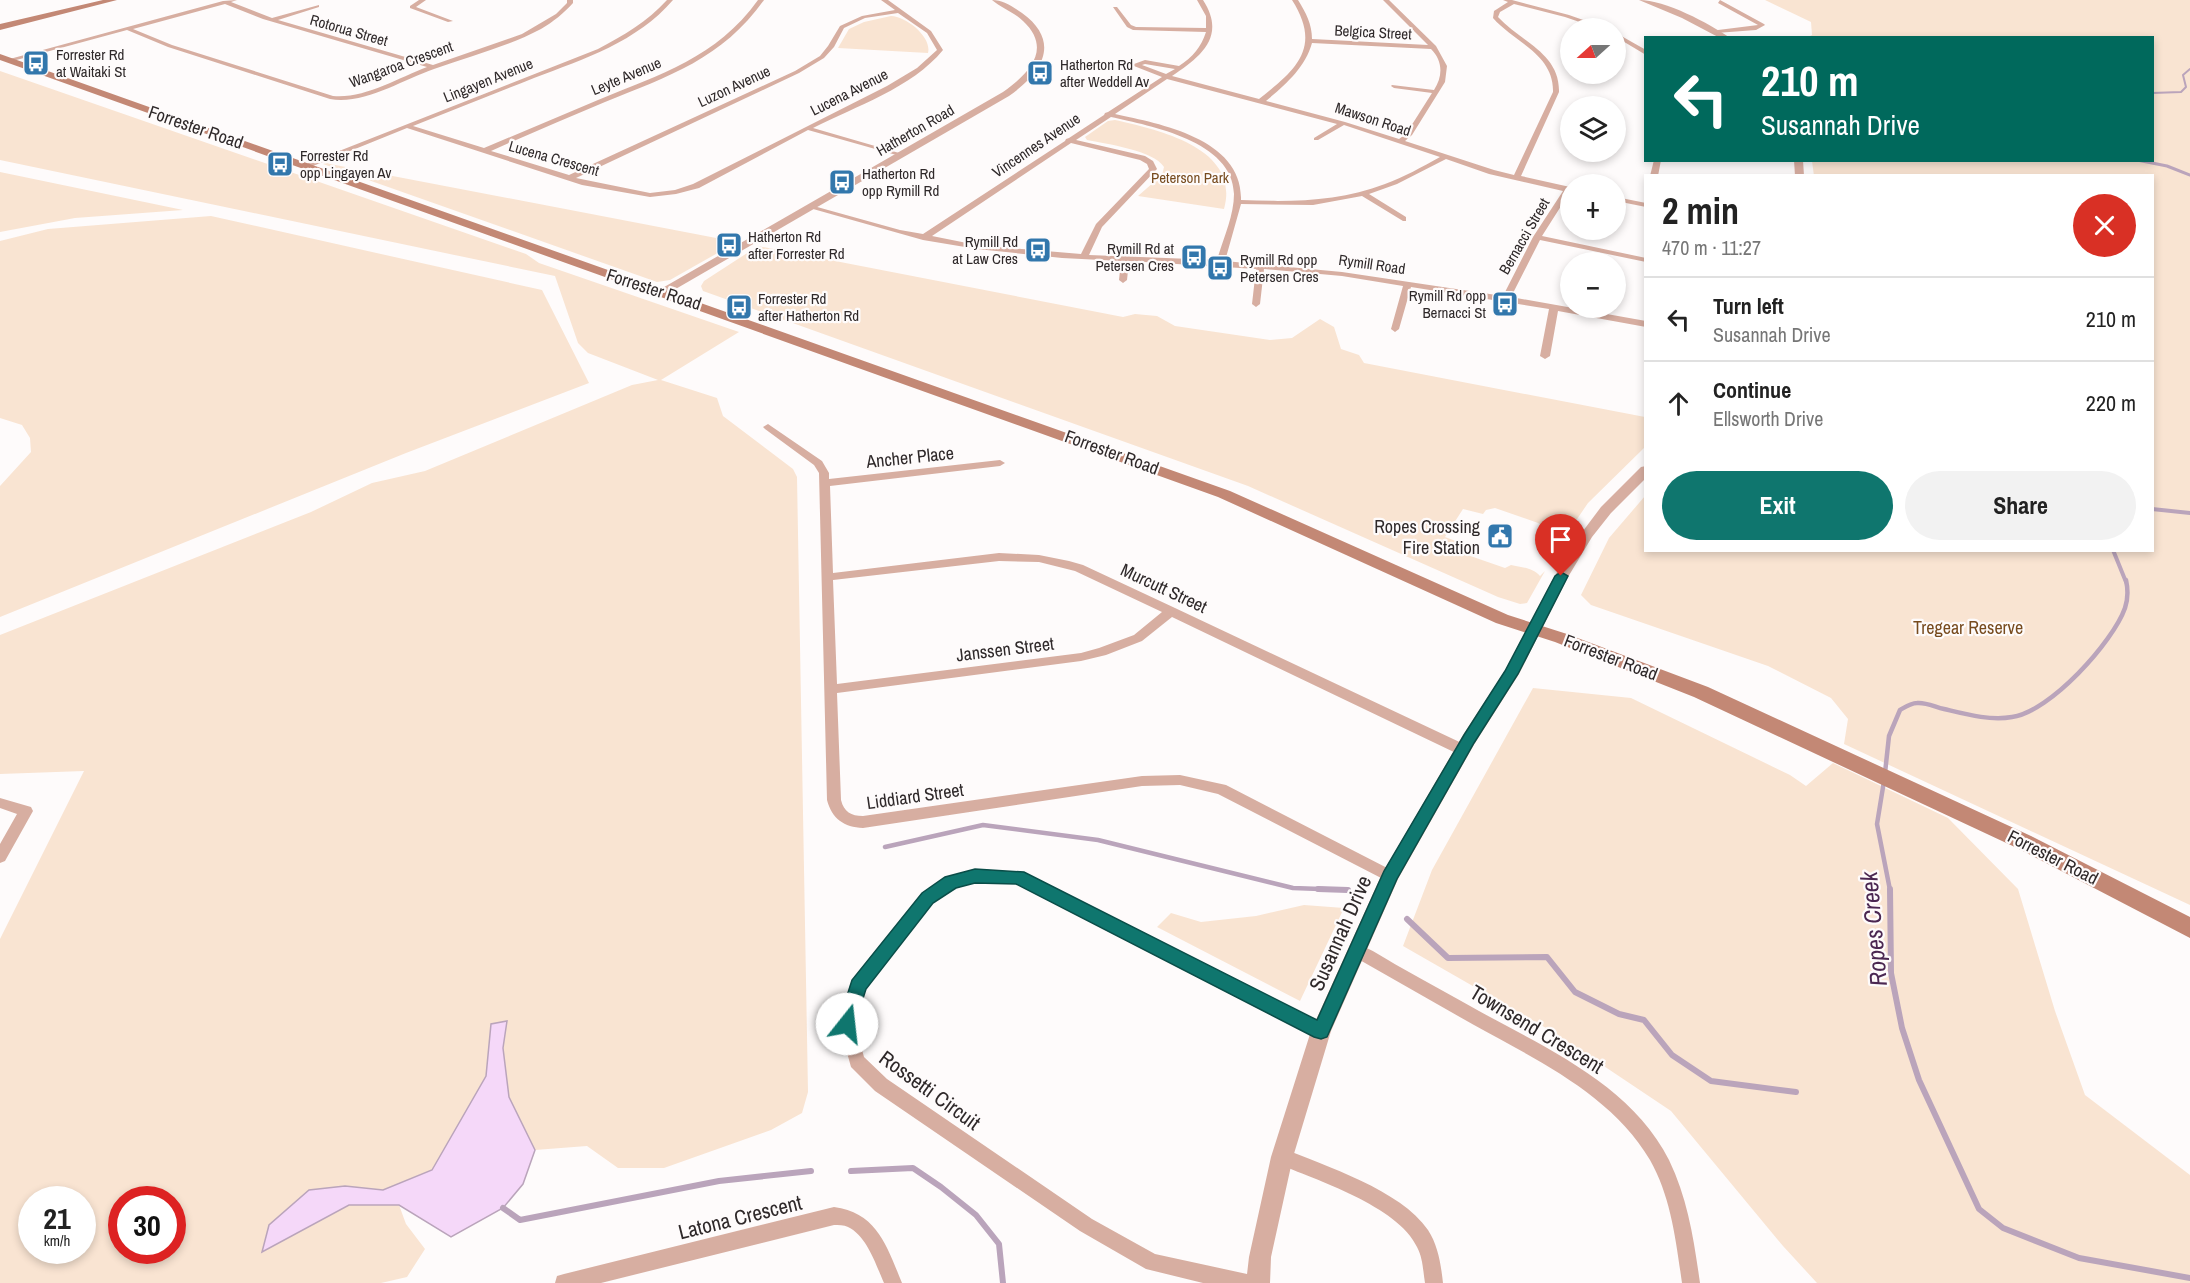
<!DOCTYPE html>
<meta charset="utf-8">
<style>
:root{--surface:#fff;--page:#f2f2f2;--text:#222;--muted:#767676;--line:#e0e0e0;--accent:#0f766e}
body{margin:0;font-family:"Archivo Narrow",sans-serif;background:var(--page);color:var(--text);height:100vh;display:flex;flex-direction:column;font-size:22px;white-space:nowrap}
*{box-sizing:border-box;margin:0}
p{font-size:20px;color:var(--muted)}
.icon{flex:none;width:33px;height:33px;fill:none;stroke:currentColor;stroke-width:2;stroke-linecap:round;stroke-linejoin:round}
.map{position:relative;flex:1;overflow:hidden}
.details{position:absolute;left:1644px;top:174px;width:510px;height:378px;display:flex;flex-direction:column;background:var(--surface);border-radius:0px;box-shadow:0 3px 9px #0003}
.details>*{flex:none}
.banner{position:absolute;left:1644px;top:36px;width:510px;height:126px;border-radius:0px;box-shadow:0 3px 9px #0003;background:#00695c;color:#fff;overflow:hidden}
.needle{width:39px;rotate:249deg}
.fabs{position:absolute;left:1560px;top:18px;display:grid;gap:12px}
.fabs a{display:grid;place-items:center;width:66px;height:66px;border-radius:50%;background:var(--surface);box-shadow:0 3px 9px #0003;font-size:30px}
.speed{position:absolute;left:18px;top:1186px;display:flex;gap:12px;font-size:30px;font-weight:700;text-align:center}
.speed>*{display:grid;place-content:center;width:78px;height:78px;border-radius:50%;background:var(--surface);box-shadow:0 3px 9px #0003;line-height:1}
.speed small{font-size:15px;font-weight:400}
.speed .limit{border:9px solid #d22;background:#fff;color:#111}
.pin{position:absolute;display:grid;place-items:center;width:51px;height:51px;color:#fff;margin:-62px -26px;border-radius:50% 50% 50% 0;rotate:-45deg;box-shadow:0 0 6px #0007}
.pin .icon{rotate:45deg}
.me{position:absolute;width:66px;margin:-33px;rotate:16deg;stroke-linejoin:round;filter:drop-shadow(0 0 4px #0008)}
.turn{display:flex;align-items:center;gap:21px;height:126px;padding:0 18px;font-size:27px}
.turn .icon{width:78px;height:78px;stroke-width:2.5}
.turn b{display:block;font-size:42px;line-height:51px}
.round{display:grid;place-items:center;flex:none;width:63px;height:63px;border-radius:32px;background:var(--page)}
.summary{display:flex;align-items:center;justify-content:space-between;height:102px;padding:0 18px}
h1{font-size:36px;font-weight:700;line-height:45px}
.primary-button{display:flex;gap:12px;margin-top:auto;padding:12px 18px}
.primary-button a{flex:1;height:69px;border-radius:36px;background:var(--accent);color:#fff;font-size:24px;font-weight:700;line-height:69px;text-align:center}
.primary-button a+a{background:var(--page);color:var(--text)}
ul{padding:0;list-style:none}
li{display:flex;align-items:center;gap:18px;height:84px;padding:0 18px;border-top:2px solid var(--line)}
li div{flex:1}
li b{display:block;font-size:22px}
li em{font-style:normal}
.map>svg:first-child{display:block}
</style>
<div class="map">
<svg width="2190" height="1283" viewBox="0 0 2190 1283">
<rect width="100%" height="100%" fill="#fefbfb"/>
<path fill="#f9e4d2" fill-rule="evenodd" d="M 1765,0 L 2190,0 L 2190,905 L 1844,744 L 1848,719 L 1831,698 L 1768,666 L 1591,605 L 1581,595 L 1609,538 L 1645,496 L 1646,550 L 2152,550 L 2152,176 L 1814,176 L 1812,161 L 2152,160 L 2152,38 L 1808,37 L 1812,35 L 1811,22 Z
M 891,16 C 907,17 932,37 928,53 L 838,48 L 849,29 L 864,22 Z
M 0,71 L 526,254 L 539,263 L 739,332 L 661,380 L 717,398 L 723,416 L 793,469 L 797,477 L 808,1092 L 802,1113 L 771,1130 L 664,1168 L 618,1168 L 587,1146 L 535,1150 L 509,1097 L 503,1048 L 506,1021 L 491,1024 L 486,1076 L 432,1170 L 383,1190 L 345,1186 L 262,1252 L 349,1205 L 399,1205 L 406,1224 L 425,1249 L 407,1277 L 381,1283 L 0,1283 L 0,939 L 84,771 L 0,774 L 0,635 L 311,512 L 372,483 L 425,471 L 632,385 L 658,380 L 588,353 L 578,343 L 555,276 L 0,160 ZM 32,1200 L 82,1200 L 82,1251 L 32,1251 ZM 122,1200 L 172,1200 L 172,1251 L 122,1251 Z
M 1115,120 C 1159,130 1241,148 1224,209 L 1138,196 L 1162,175 L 1164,167 C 1153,150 1106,144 1087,140 L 1085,137 L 1108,121 Z
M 327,163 L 330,164 L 737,242 L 670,280 L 657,282 L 323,164 Z
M 0,172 L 183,210 L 75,218 L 0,232 Z
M 211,216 L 542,290 L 589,383 L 406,453 L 0,617 L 0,486 L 31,452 L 30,438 L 22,425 L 0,418 L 0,241 L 48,229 Z
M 758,246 L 1123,317 L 1135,314 L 1157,316 L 1175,326 L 1270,340 L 1292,338 L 1320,319 L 1334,327 L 1341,349 L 1359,355 L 1364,363 L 1645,417 L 1645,447 L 1588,503 L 1558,547 L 1556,546 L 1560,538 L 1546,534 L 1543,526 L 1538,523 L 1495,508 L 1486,510 L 1483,514 L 1463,509 L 1445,537 L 1461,543 L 1456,551 L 1505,568 L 1511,565 C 1521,567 1533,568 1540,576 L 1545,571 L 1527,603 L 1520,604 L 1498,597 L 1248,486 L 703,291 L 701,286 L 704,281 Z
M 1533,688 L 1631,698 L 1790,775 L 1806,786 L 1833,763 L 1948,818 L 2018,889 L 2055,1011 L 2085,1095 L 2190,1175 L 2190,1283 L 1817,1283 L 1783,1246 L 1671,1111 L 1553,1032 L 1403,946 L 1432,870 Z
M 1304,905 L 1344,908 L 1300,1001 L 1157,927 L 1171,913 L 1201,922 L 1256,916 Z"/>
<path fill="#f5d8f9" stroke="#baa4bb" stroke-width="1.5" d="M 507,1021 L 503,1048 L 509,1097 L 535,1150 L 523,1184 L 503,1208 L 451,1237 L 399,1205 L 349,1205 L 262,1252 L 269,1225 L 309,1190 L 345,1186 L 383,1190 L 432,1170 L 486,1076 L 491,1024 Z"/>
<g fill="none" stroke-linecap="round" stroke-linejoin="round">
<path stroke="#baa4bb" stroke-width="2" d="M 2152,93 L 2181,92 L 2186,87 L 2183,75 L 2190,69"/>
<path stroke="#baa4bb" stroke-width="3" d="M 2137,160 L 2167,166 L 2190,175"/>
<path stroke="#baa4bb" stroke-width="4" d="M 2152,509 L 2190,513
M 2113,550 L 2126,582"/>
<path stroke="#baa4bb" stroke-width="4.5" d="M 1885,773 L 1889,736 L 1900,710 C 1905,707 1911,703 1917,703 C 1926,702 1935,707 1944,709 C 1965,714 1990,721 2012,717 C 2050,712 2113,642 2125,608 C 2128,599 2128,589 2126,580
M 1884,781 L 1877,824 L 1890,890
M 885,847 L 983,825 L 1098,840 L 1293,888 L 1348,890"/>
<path stroke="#baa4bb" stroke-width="6" d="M 1318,889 L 1348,890
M 1890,889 L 1891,973 L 1902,1028 L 1919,1080 L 1979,1209 L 2003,1228 L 2079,1258 L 2190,1278
M 1407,919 L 1448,958 L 1547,957 L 1575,992 L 1619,1014 L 1644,1020 L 1672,1055 L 1711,1081 L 1796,1092
M 851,1171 L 913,1168 L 941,1187 L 976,1215 L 999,1244 L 1003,1283
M 503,1208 L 520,1220 L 719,1181 L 811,1171"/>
<path fill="#d7aea1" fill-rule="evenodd" d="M 237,0 L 231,2 L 272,18 L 319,5 L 319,7 L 278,20 L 433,65 L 522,34 L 556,14 L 567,3 L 567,0 L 573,0 L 573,3 C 564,13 553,22 541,29 C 507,47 470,56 434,69 C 402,80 364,105 330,99 L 168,47 L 127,30 L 9,62 L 6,60 L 223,1 ZM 225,4 L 263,19 L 427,67 C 398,78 364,99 333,96 L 172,45 L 133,29 Z
M 419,0 L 426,0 L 416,7 L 453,21 L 448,22 L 410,8 L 410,6 Z
M 667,0 L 673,0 C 637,42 584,59 534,78 C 494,94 453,110 413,126 L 484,148 C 522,132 560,116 598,100 C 661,74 716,58 758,0 L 764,0 C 722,59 669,76 605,102 C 567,118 529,134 491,151 L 569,175 L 795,71 L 820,56 L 828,46 L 840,26 L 862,16 L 895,10 L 881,0 L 888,0 L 931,31 L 943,50 C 912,88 856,106 813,128 L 906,155 L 900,156 L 808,130 L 699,188 L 676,194 L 650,197 L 582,185 L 407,128 L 308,168 L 301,166 L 598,49 C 624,35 647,22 667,0 ZM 898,13 L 927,33 L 937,50 L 917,68 L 887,86 L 693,184 L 675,190 L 650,193 L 576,178 L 799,73 L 824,58 L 834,47 L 844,28 L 865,18 Z
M 1197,0 L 1203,0 C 1227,37 1200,57 1172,76 L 1259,99 C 1297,69 1322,47 1292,0 L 1298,0 C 1306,13 1312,24 1312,39 L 1428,45 L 1383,0 L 1389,0 L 1436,46 L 1447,66 L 1445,82 L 1412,135 L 1405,141 L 1494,170 L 1514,175 L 1553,92 C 1554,54 1515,43 1493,18 L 1494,11 L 1508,2 L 1503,0 L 1512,0 L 1569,15 L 1603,27 L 1604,28 L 1597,28 L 1565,17 L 1514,4 L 1500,12 L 1498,17 C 1521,42 1560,53 1559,92 L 1521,176 L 1570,187 L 1570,192 L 1542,236 L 1646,258 L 1646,262 L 1540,240 L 1511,297 L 1646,321 L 1646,327 L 1558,311 L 1550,356 L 1545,359 L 1540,356 L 1549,309 L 1411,287 L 1399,329 L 1395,332 L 1391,329 L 1403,286 L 1342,276 L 1264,269 L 1260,304 L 1256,307 L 1252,304 L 1256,269 L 1129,261 L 1127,280 L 1123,283 L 1119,280 L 1121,261 L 1062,258 L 977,249 L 923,240 L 806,207 L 810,205 L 900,230 L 923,234 L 1065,141 L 1066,139 L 1069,138 L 1104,115 L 1105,113 L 1108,112 L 1162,77 L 1134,66 L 1134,64 L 1145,60 L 1179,66 C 1193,57 1201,47 1206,32 L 1133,30 L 1127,27 L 1113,7 L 1117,7 L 1131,25 L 1136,27 L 1206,28 L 1206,16 ZM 1312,43 L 1431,49 C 1443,61 1443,76 1434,90 L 1392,85 L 1391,86 L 1394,88 L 1432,93 L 1406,134 L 1399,139 L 1345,122 L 1266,101 C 1285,85 1305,68 1312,43 ZM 1145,64 L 1175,69 L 1166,74 L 1142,65 ZM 1167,79 L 1337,124 L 1314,138 L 1314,140 L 1318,140 L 1344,125 L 1440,157 C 1422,167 1404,177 1385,184 C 1339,202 1290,202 1241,200 C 1243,139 1161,124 1115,114 ZM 1111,117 C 1151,126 1233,141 1234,194 C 1234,216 1223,239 1217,260 L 1089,255 L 1102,227 L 1157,169 L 1153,161 L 1145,156 L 1076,140 ZM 1071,143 L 1140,160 L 1147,164 L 1149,169 L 1096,224 L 1081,254 L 977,245 L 932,236 ZM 1446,159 L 1489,174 L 1563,191 L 1533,237 L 1503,296 L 1342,272 L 1225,261 L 1241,204 L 1313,205 L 1362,196 L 1403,221 L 1406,221 L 1406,217 L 1369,194 L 1397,184 Z
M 1720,0 L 1764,24 L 1765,25 L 1756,30 L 1716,33 L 1718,30 L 1758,25 L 1718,3 Z
M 1616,33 L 1646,50 L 1646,55 L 1616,37 Z
M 1654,160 L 1661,160 L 1658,176 L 1650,176 Z
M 1616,197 L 1646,203 L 1646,207 L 1616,201 Z
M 768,424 L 822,461 L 829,473 L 829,479 L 1000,460 L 1005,463 L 1000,466 L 830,486 L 833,573 L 999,553 L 1039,555 L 1069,561 L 1083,565 L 1175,608 L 1468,746 L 1470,750 L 1468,754 L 1458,754 L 1172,617 L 1142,641 L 1106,655 L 1081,661 L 837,693 L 841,800 C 844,812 851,816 863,816 L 1142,776 L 1180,775 L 1226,785 L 1395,872 L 1397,876 L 1395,880 L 1390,882 L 1385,880 L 1218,794 L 1180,785 L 1142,786 L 863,828 C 844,827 832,819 827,800 L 819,473 L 814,465 L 765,429 L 763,427 ZM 999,561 L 1039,562 L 1075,571 L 1162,612 L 1134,635 L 1099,648 L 1081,653 L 837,684 L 833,580 Z
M 0,798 L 31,807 L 33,811 L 5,861 L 0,863 L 0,844 L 17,814 L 0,808 Z
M 975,870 L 1023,873 L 1327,1026 L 1329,1031 L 1327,1036 L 1321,1038 L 1315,1036 L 1016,883 L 975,882 L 955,887 L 932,902 L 865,988 L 855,1024 L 864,1057 L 887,1079 L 1092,1219 L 1155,1254 L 1247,1274 L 1254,1276 L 1256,1283 L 1203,1283 L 1146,1269 L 1080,1231 L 875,1091 L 851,1067 L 839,1024 L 850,985 L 922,894 L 946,878 Z
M 1356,943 C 1371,949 1386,959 1400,967 C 1426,982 1453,996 1479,1011 C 1548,1049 1632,1086 1669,1160 C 1688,1199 1694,1241 1700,1283 L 1682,1283 C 1676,1241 1671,1197 1650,1160 C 1612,1095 1537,1060 1474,1025 C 1433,1002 1392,978 1351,955 L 1348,950 L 1351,945 Z
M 1282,1148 C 1325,1166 1401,1190 1428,1230 C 1438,1245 1441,1265 1443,1283 L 1425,1283 C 1423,1271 1423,1258 1417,1247 C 1398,1206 1316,1180 1276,1163 L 1273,1157 L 1276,1151 Z
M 834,1207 C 878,1213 887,1247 902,1283 L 884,1283 C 876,1265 867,1236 848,1227 C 844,1225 838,1225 834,1225 L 601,1283 L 555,1283 L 557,1276 L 564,1274 Z"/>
<path fill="#d7aea1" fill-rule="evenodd" d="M 992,0 C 1003,0 1012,6 1022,13 C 1062,42 1042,73 1009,96 L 667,294 L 659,294 L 659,290 L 1003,92 C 1029,74 1053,49 1023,21 C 1014,12 1001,8 992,0 Z
M 1639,0 C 1665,0 1709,23 1730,38 L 1720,38 L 1682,18 Z
M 1794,160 L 1803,160 L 1804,176 L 1795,176 Z
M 1646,466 L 1646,478 L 1611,513 L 1592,537 L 1568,577 L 1519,674 L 1475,743 L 1398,879 L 1331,1031 L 1293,1157 L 1271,1257 L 1270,1283 L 1246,1283 L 1249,1257 L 1271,1157 L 1311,1031 L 1381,876 L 1463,735 L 1505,671 L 1554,577 L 1580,535 L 1601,507 L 1641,467 Z"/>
<path fill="#c38875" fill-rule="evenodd" d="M 103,0 L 117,0 L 0,30 L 0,24 Z
M 0,54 L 1230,491 L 1508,615 L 1567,634 L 1708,687 L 2031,836 L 2190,917 L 2190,938 L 2017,848 L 1694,697 L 1555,642 L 1496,623 L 1218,497 L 0,60 Z"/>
</g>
<path fill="#0f766e" stroke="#0a4d48" stroke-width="1.5" d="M 1561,572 L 1568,576 L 1518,674 L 1474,743 L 1397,879 L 1327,1037 L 1321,1039 L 1314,1037 L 1016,884 L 975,883 L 956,888 L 933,903 L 866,989 L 853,1030 L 847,1032 L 841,1030 L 838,1024 L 852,980 L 922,893 L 945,877 L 975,869 L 1024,872 L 1317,1020 L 1384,871 L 1464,735 L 1505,671 L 1555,576 Z"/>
<defs>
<symbol id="bus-square" viewBox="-11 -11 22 22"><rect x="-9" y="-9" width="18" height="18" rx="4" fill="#3277ac" stroke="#fefbfb"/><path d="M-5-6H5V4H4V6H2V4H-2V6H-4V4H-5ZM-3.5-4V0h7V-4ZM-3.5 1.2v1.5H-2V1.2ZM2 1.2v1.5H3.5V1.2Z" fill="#fff"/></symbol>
<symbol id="civic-square" viewBox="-11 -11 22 22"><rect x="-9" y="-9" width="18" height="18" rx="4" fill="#3277ac" stroke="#fefbfb"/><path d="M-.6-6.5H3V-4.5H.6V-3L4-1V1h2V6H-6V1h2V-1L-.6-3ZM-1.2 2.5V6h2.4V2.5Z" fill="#fff"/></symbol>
</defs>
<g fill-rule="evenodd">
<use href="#bus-square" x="21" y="48" width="30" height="30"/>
<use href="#bus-square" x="1025" y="58" width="30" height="30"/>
<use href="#bus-square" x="265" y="149" width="30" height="30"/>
<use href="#bus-square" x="827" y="167" width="30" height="30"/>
<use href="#bus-square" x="714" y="230" width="30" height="30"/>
<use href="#bus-square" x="1023" y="235" width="30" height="30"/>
<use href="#bus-square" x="1179" y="242" width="30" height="30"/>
<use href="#bus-square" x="1205" y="253" width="30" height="30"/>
<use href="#bus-square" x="1490" y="289" width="30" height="30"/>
<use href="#bus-square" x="724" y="292" width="30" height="30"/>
<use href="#civic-square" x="1485" y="521" width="30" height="30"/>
</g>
<g text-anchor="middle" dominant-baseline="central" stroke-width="4.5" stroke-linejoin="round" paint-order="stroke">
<g font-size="15" fill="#2f292a" stroke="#fefbfb">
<text transform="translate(349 30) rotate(16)">Rotorua Street</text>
<text transform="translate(1373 32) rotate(3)">Belgica Street</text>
<text transform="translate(401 64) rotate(-20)">Wangaroa Crescent</text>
<text transform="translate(626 76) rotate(-23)">Leyte Avenue</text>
<text transform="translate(488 80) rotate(-22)">Lingayen Avenue</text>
<text transform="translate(734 86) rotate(-25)">Luzon Avenue</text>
<text transform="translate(849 92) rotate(-27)">Lucena Avenue</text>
<text transform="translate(1373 119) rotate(18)">Mawson Road</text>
<text transform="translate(915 130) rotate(-30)">Hatherton Road</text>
<text transform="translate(1036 145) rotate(-34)">Vincennes Avenue</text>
<text transform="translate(554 158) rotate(16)">Lucena Crescent</text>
<text transform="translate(1524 236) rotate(-60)">Bernacci Street</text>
<text transform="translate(1372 264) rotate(8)">Rymill Road</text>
</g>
<g font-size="15" fill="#2f292a" stroke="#fefbfb" text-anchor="start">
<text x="56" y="54">Forrester Rd<tspan x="56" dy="17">at Waitaki St</tspan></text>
<text x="1060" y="64">Hatherton Rd<tspan x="1060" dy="17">after Weddell Av</tspan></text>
<text x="300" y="155">Forrester Rd<tspan x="300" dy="17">opp Lingayen Av</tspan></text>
<text x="862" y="173">Hatherton Rd<tspan x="862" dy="17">opp Rymill Rd</tspan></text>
<text x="748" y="236">Hatherton Rd<tspan x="748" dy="17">after Forrester Rd</tspan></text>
<text x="1018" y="241" text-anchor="end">Rymill Rd<tspan x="1018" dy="17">at Law Cres</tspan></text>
<text x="1174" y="248" text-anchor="end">Rymill Rd at<tspan x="1174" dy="17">Petersen Cres</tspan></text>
<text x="1240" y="259">Rymill Rd opp<tspan x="1240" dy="17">Petersen Cres</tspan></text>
<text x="1486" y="295" text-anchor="end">Rymill Rd opp<tspan x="1486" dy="17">Bernacci St</tspan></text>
<text x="758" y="298">Forrester Rd<tspan x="758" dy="17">after Hatherton Rd</tspan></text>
</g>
<g font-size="15" fill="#774b1e" stroke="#fefbfb">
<text x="1190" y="177">Peterson Park</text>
</g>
<g font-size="18" fill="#2f292a" stroke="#fefbfb">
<text transform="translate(196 127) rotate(19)">Forrester Road</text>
<text transform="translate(654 289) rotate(18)">Forrester Road</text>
<text transform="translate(1112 452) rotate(20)">Forrester Road</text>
<text transform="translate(910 457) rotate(-6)">Ancher Place</text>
<text transform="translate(1164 588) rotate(25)">Murcutt Street</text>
<text transform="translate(1005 649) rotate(-7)">Janssen Street</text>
<text transform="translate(1611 657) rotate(21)">Forrester Road</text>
<text transform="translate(915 796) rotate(-8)">Liddiard Street</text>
<text transform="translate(2053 857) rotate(27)">Forrester Road</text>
</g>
<g font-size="18" fill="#2f292a" stroke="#fefbfb" text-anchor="end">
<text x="1480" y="526">Ropes Crossing<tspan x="1480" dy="21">Fire Station</tspan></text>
</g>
<g font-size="18" fill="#774b1e" stroke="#fefbfb">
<text x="1968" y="627">Tregear Reserve</text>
</g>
<g font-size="21" fill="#2f292a" stroke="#fefbfb">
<text transform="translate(1340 933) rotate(-66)">Susannah Drive</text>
<text transform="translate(1537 1029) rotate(31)">Townsend Crescent</text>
<text transform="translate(930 1090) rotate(36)">Rossetti Circuit</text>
<text transform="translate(740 1217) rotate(-14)">Latona Crescent</text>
</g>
<g font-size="24" font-style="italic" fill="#4b2751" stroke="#fefbfb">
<text transform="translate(1873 929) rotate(-95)">Ropes Creek</text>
</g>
</g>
</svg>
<div class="fabs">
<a><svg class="needle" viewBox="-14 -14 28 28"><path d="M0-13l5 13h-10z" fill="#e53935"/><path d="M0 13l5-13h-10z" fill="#767676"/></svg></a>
<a><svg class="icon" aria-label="layers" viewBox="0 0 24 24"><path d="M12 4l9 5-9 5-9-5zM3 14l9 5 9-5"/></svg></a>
<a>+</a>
<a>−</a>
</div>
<div class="speed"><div>21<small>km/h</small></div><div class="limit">30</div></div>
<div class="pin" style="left:1561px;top:576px;background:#d93025"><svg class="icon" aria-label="arrive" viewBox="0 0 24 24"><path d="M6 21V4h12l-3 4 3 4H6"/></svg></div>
<svg class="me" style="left:847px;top:1024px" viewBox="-20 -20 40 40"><circle r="19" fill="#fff"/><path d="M0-13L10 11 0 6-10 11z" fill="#0f766e"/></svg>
<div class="banner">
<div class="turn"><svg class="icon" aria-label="left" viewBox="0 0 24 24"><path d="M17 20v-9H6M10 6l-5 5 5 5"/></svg><div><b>210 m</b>Susannah Drive</div></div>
</div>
<section class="details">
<div class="summary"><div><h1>2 min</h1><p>470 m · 11:27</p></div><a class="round" style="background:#d93025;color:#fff"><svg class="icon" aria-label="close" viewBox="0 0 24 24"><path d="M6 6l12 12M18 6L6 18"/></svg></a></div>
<ul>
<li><svg class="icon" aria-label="left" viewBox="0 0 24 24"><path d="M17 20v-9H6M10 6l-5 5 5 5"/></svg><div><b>Turn left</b><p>Susannah Drive</p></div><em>210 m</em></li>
<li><svg class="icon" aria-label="ahead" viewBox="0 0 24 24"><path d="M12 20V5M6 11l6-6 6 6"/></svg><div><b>Continue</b><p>Ellsworth Drive</p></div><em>220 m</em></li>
</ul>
<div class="primary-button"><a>Exit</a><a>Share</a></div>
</section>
</div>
